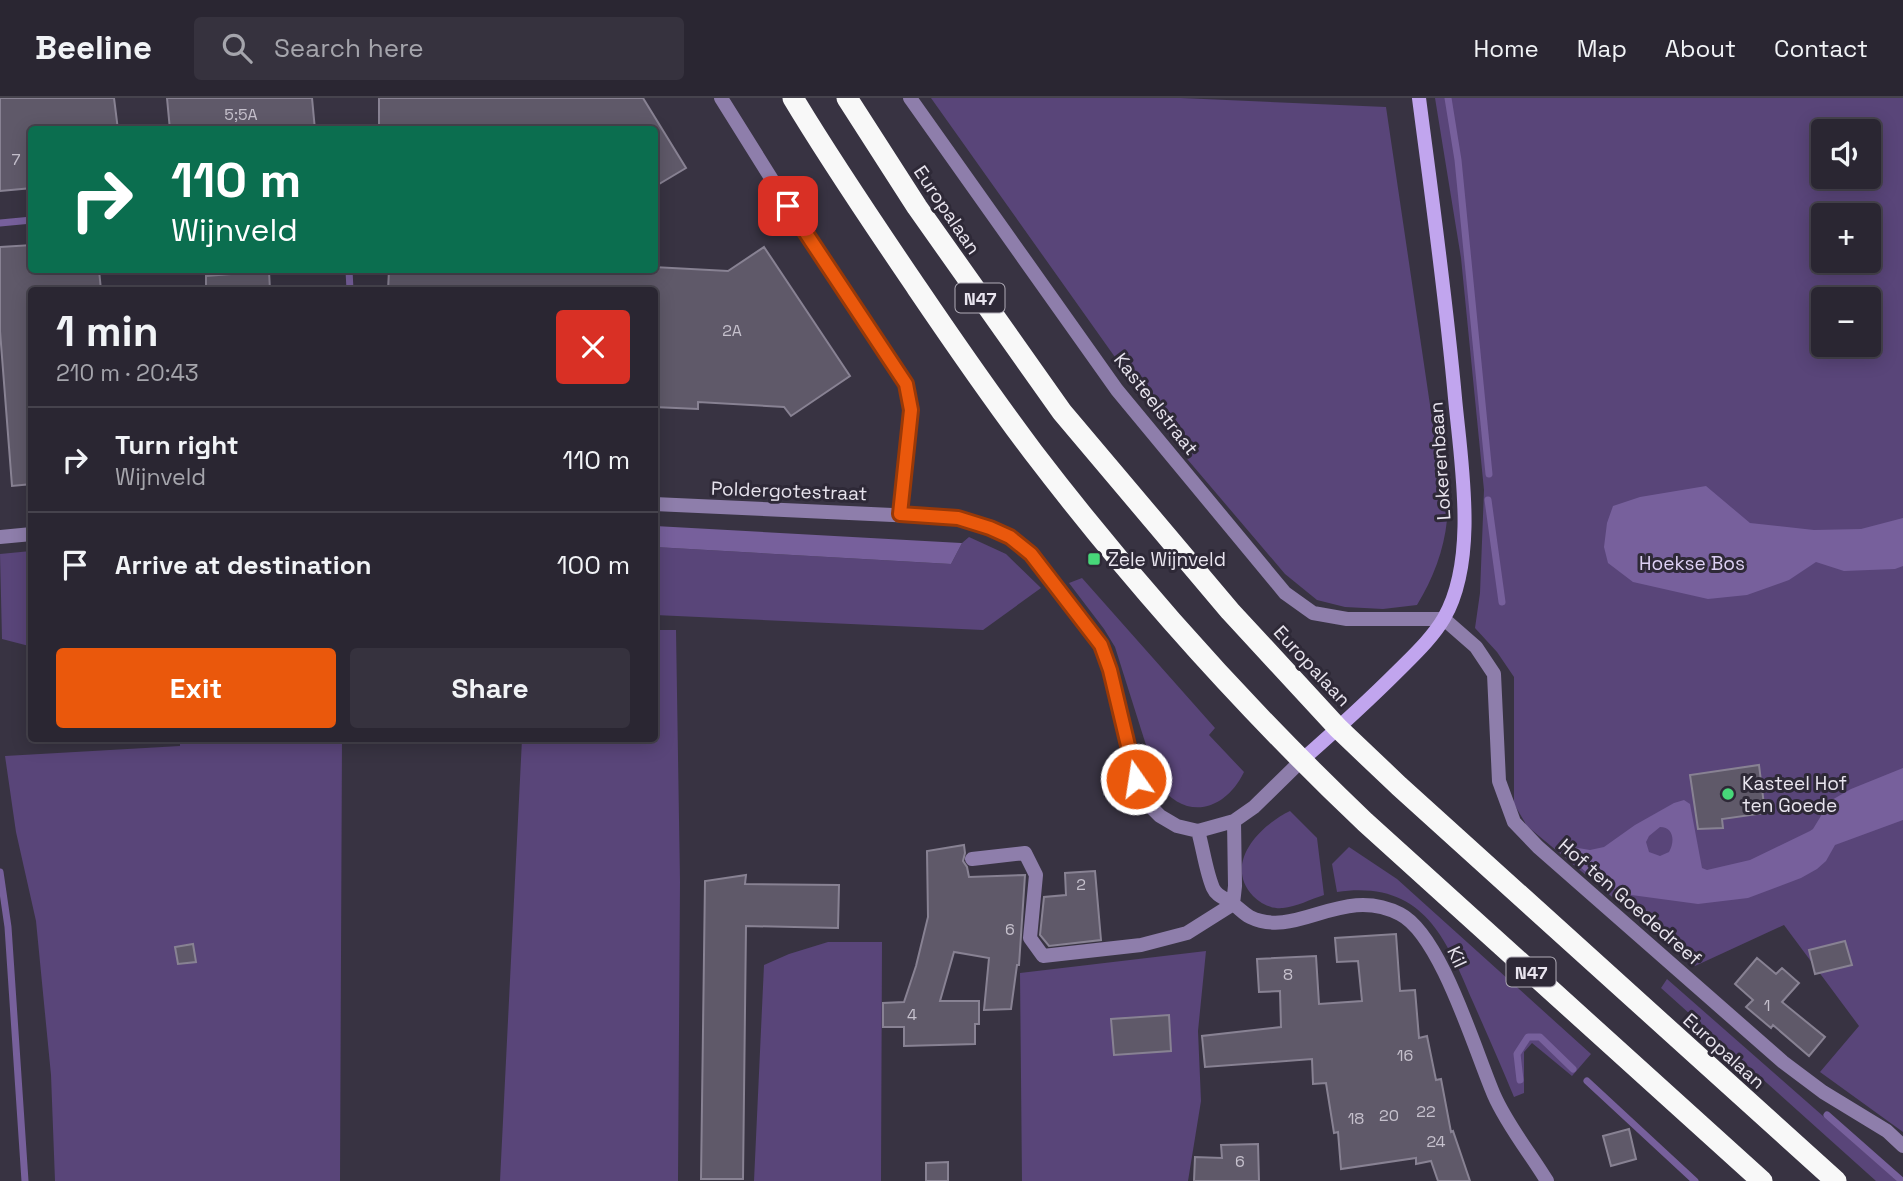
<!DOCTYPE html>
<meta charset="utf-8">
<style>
:root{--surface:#2a2632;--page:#36323e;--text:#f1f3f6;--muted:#a5a5ac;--line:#46434d;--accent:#ea580c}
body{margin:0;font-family:"Space Grotesk",sans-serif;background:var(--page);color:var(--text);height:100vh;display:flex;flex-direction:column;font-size:26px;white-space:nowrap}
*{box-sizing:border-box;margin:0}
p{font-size:23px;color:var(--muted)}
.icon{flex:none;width:38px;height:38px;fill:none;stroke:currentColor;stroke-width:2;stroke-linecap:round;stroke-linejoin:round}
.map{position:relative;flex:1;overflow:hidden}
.panel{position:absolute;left:28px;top:189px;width:630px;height:455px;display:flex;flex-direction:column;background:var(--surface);border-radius:7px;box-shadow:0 4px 18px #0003,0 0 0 2px var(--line)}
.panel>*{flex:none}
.top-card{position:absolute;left:28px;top:28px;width:630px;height:147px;border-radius:7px;box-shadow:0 4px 18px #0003,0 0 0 2px var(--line);background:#0b6e4f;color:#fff;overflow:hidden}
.buttons{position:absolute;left:1811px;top:21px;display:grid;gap:14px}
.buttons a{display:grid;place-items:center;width:70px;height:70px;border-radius:7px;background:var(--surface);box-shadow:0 4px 18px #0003,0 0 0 2px var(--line);font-size:35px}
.pin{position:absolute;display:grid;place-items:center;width:60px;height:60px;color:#fff;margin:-30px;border-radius:14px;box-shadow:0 4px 10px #0006}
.me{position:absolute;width:77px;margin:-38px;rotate:347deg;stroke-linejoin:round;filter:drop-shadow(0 0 5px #0008)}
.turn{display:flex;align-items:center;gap:24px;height:147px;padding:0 28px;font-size:32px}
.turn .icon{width:91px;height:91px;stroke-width:2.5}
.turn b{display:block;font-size:49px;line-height:60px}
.round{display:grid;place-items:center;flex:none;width:74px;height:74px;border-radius:7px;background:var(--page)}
.head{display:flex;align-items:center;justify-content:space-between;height:119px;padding:0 28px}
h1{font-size:42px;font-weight:600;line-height:52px}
.button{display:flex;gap:14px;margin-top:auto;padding:14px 28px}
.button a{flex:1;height:80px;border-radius:7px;background:var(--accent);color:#fff;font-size:28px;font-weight:600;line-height:80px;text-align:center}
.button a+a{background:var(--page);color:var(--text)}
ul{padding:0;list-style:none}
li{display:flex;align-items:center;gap:21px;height:105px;padding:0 28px;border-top:2px solid var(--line)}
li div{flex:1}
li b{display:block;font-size:26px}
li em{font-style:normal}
header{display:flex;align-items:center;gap:42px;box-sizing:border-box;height:98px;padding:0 35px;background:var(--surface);border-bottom:2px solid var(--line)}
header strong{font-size:33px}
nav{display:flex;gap:38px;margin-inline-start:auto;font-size:24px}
.search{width:490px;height:63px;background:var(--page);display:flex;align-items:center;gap:18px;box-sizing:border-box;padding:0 24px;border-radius:7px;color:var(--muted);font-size:26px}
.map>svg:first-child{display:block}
</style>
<header>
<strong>Beeline</strong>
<div class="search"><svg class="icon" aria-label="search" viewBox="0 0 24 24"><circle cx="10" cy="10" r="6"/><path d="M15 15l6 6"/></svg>Search here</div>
<nav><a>Home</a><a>Map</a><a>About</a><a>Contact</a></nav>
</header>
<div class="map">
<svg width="1903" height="1083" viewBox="0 0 1903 1083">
<rect width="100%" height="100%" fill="#383342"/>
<path fill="#594579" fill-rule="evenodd" d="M 931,0 L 1181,0 L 1386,9 L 1447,422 C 1444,452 1433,481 1417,507 L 1383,511 L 1345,509 L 1317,502 L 1285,476 L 1188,362 Z
M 1435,0 L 1903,0 L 1903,1034 L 1820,974 L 1859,928 L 1784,827 L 1695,868 L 1527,728 L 1514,706 L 1514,579 L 1497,554 L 1475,530 L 1480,495 L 1484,392 L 1461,160 ZM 1824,33 L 1869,33 L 1869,79 L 1824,79 ZM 1824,117 L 1869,117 L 1869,163 L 1824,163 ZM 1824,201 L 1869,201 L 1869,247 L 1824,247 Z
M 969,439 L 1006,456 L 1041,490 L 983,532 L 655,517 L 655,449 L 951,466 L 962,445 Z
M 31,453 L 32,547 L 29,548 L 2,541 L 0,456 Z
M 1082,480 L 1215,630 L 1209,637 L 1244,674 C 1225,713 1185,724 1158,685 L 1115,549 L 1104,531 L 1069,485 Z
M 655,532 L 676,532 L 680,784 L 678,1083 L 500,1083 L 522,641 L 654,640 Z
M 180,641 L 342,641 L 340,1083 L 55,1083 L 51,977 L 36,823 L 16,734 L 5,658 L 180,648 Z
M 1290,713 L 1317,740 L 1324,797 C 1311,801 1296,809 1283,810 C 1271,811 1261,806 1253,798 C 1223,766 1259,728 1290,713 Z
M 1349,749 L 1397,781 L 1591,956 L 1572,978 L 1532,945 L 1524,954 L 1524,995 L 1514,999 C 1501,967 1487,936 1473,904 C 1445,838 1422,782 1337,794 L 1332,766 Z
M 828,844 L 882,844 L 881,1083 L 754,1083 L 764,867 L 789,856 Z
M 1206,853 L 1198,933 L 1201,1003 L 1188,1083 L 1022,1083 L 1020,875 Z
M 1667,881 L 1897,1083 L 1876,1083 L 1661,890 Z"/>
<path fill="#77609c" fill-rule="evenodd" d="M 1706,388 L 1750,425 L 1814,432 L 1861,431 L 1903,420 L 1903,468 L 1895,471 L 1844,473 L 1816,464 L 1789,482 L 1747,497 L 1708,501 L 1633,484 L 1608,465 L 1604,449 L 1607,425 L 1613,408 L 1640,399 Z
M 655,428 L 961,445 L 962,445 L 951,466 L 655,449 Z
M 1903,670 L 1903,722 L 1835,747 L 1826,763 L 1817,771 L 1801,780 L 1748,800 L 1698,806 L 1624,796 L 1588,776 L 1568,758 L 1568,752 L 1572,749 L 1590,752 L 1604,749 L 1635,727 L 1674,705 L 1684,702 L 1690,706 L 1702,770 L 1707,772 L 1750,762 L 1810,733 L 1813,731 L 1830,703 L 1851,691 ZM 1660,729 C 1674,729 1675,744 1669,754 L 1660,758 L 1649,754 L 1646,744 L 1649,738 Z"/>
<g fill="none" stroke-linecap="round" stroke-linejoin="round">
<path stroke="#77609c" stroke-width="7" d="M 1448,0 L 1458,62 L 1489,376
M 0,125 L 32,122
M 349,172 L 350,192
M 1488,402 L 1502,504
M 0,774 L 8,829 L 25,1083
M 1520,982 L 1517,956 L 1528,939 L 1540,939 L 1573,971
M 1587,983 L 1695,1083
M 1827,1017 L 1902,1083"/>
</g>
<path fill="#5f5969" stroke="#888293" stroke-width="2" d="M 0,0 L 114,0 L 118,32 L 32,32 L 32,90 L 0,93 Z
M 167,0 L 312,0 L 315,32 L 170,32 Z
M 379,0 L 643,0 L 686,70 L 654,89 L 654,32 L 379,32 Z
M 32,147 L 32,172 L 99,172 L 101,192 L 32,192 L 32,386 L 12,388 L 0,233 L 0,149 Z
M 764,149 L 850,278 L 791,318 L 784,309 L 698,304 L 698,311 L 654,309 L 654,192 L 388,192 L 389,172 L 654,172 L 654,169 L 728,173 Z
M 269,173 L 270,192 L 206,192 L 206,178 Z
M 1759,667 L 1765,715 L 1722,721 L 1723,730 L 1698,731 L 1690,677 Z
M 964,747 L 965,755 L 963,763 L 967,769 L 969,779 L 1025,777 L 1019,867 L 1017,867 L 1011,911 L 984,912 L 989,860 L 954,854 L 940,903 L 979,903 L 979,926 L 975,926 L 975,946 L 904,948 L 904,929 L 883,929 L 883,905 L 904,904 L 916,868 L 928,819 L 927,753 Z
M 1095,773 L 1101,842 L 1049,848 L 1040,837 L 1044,799 L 1066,797 L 1065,775 Z
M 746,777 L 745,786 L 839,787 L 838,830 L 746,828 L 743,1081 L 701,1081 L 705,783 Z
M 1396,836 L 1400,893 L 1415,892 L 1419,940 L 1427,938 L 1436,982 L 1441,981 L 1451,1034 L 1453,1033 L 1470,1083 L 1438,1083 L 1431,1063 L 1416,1066 L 1416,1060 L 1341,1071 L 1338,1034 L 1334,1035 L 1326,985 L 1313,986 L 1312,961 L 1205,969 L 1202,938 L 1281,929 L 1280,893 L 1259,894 L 1257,861 L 1316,858 L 1319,906 L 1362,903 L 1358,863 L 1337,864 L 1335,840 Z
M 1845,843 L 1852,867 L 1815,876 L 1809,852 Z
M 193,846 L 196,864 L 178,866 L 175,849 Z
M 1757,860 L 1776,876 L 1782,870 L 1799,885 L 1782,904 L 1825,939 L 1809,958 L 1773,927 L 1771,930 L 1746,909 L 1753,902 L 1735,886 Z
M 1169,917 L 1171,953 L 1114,957 L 1111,921 Z
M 1629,1031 L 1636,1061 L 1611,1068 L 1603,1038 Z
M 1258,1046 L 1259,1083 L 1194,1083 L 1195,1059 L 1222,1060 L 1221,1047 Z
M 948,1064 L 948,1083 L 926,1083 L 926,1065 Z"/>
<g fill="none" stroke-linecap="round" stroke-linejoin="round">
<path stroke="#8e7eab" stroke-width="14" d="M 721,0 L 816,152 L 906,286 L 911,312 L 900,416
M 910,0 L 1117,292 L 1285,495 L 1313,515 L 1347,521 L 1444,521 L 1476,549 L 1494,576 L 1499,683 L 1514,724 L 1538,749 L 1783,964 L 1823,994 L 1887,1033 L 1903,1048
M 654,406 L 958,420 L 990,430 L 1011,439 L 1031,456 L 1101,547 L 1110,572 L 1136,681 L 1144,702 L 1160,718 L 1177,728 L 1198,733 L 1234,723 L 1254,709 L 1302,662
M 0,439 L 32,436
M 1198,733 C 1203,750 1206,774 1213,790 C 1217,799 1226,800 1233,806 C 1239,810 1243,815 1250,819 C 1297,842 1342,786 1400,816 C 1441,837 1475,953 1494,997 C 1507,1027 1530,1055 1547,1083
M 972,761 L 1025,755 L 1036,777 L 1030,840 L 1043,858 L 1141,847 L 1187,835 L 1233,806
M 1233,806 L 1235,788 L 1234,723"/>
<path stroke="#c1a5ee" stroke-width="14" d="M 1302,662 C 1335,633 1368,603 1399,572 C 1415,556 1433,539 1444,520 C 1478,461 1461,365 1455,300 C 1446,200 1432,100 1419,0"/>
<path stroke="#f8f8f8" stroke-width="21" d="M 793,0 C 832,65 875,128 917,190 C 955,246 993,301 1033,354 C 1134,486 1245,610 1365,724 L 1762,1083
M 847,0 L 917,109 L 1062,314 L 1230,513 L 1338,630 L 1399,688 L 1836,1083"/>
</g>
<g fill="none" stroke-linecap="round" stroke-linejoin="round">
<defs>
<path id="route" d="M 788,108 L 906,286 L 911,312 L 900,416 L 958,420 L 990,430 L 1010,439 L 1031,456 L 1101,547 L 1110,572 L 1136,681"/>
</defs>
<use href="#route" stroke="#983908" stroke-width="18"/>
<use href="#route" stroke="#ea580c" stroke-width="12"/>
</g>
<g fill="#47d779" stroke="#2e2937" stroke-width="2.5">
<rect x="1087" y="454" width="14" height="14" rx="3.5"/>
<circle cx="1728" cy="696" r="7"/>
</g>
<g text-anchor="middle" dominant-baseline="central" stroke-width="6" stroke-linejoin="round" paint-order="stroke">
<g font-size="16" fill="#c6c1cd">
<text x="241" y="16">5;5A</text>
<text x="16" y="61">7</text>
<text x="732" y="232">2A</text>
<text x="1081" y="786">2</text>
<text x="1010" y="831">6</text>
<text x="1288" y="876">8</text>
<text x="1767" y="907">1</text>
<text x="912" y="916">4</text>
<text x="1405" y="957">16</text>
<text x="1426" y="1013">22</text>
<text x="1389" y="1017">20</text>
<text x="1356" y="1020">18</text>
<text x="1436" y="1043">24</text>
<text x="1240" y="1063">6</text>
</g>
<g fill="#2e2937" stroke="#b0acb7" stroke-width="2">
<rect x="955.5" y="185.5" width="49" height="29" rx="5"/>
<rect x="1506.5" y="859.5" width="49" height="29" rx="5"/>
</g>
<g font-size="18" font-weight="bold" fill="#e8e4ee">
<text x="980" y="200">N47</text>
<text x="1531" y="874">N47</text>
</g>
<g font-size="19" fill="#e8e4ee" stroke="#2e2937">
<text transform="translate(947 112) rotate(56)">Europalaan</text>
<text transform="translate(1156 306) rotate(52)">Kasteelstraat</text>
<text transform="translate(1440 363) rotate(-94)">Lokerenbaan</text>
<text transform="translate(789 393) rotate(2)">Poldergotestraat</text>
<text transform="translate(1312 568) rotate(47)">Europalaan</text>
<text transform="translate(1630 804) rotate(41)">Hof ten Goededreef</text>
<text transform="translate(1457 859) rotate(65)">Kil</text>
<text transform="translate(1724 953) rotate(42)">Europalaan</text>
</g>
<g font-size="19" fill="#e8e4ee" stroke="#2e2937" text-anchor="start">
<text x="1108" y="461">Zele Wijnveld</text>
<text x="1742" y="685">Kasteel Hof<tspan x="1742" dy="22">ten Goede</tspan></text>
</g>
<g font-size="19" fill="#ded1f5" stroke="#2e2937">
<text x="1692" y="465">Hoekse Bos</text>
</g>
</g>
</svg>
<div class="buttons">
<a><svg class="icon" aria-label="sound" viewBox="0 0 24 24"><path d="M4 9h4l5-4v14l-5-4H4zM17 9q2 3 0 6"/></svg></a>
<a>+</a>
<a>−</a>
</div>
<div class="pin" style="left:788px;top:108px;background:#d93025"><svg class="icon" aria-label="arrive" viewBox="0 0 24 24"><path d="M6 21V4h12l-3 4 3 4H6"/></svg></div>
<svg class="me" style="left:1136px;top:681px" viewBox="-20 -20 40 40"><circle r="17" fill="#ea580c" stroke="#fff" stroke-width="3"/><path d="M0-11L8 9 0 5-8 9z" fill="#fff"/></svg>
<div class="top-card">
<div class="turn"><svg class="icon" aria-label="right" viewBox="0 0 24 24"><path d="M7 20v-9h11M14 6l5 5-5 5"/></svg><div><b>110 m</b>Wijnveld</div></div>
</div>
<section class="panel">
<div class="head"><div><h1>1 min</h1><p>210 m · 20:43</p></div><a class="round" style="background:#d93025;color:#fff"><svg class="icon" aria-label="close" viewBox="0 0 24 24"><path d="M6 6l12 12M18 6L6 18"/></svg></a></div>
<ul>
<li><svg class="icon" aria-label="right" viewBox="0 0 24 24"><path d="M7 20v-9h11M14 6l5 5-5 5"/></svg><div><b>Turn right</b><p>Wijnveld</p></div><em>110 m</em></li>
<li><svg class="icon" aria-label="arrive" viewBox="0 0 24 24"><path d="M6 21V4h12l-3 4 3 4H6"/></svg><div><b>Arrive at destination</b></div><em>100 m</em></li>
</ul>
<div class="button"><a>Exit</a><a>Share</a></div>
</section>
</div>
